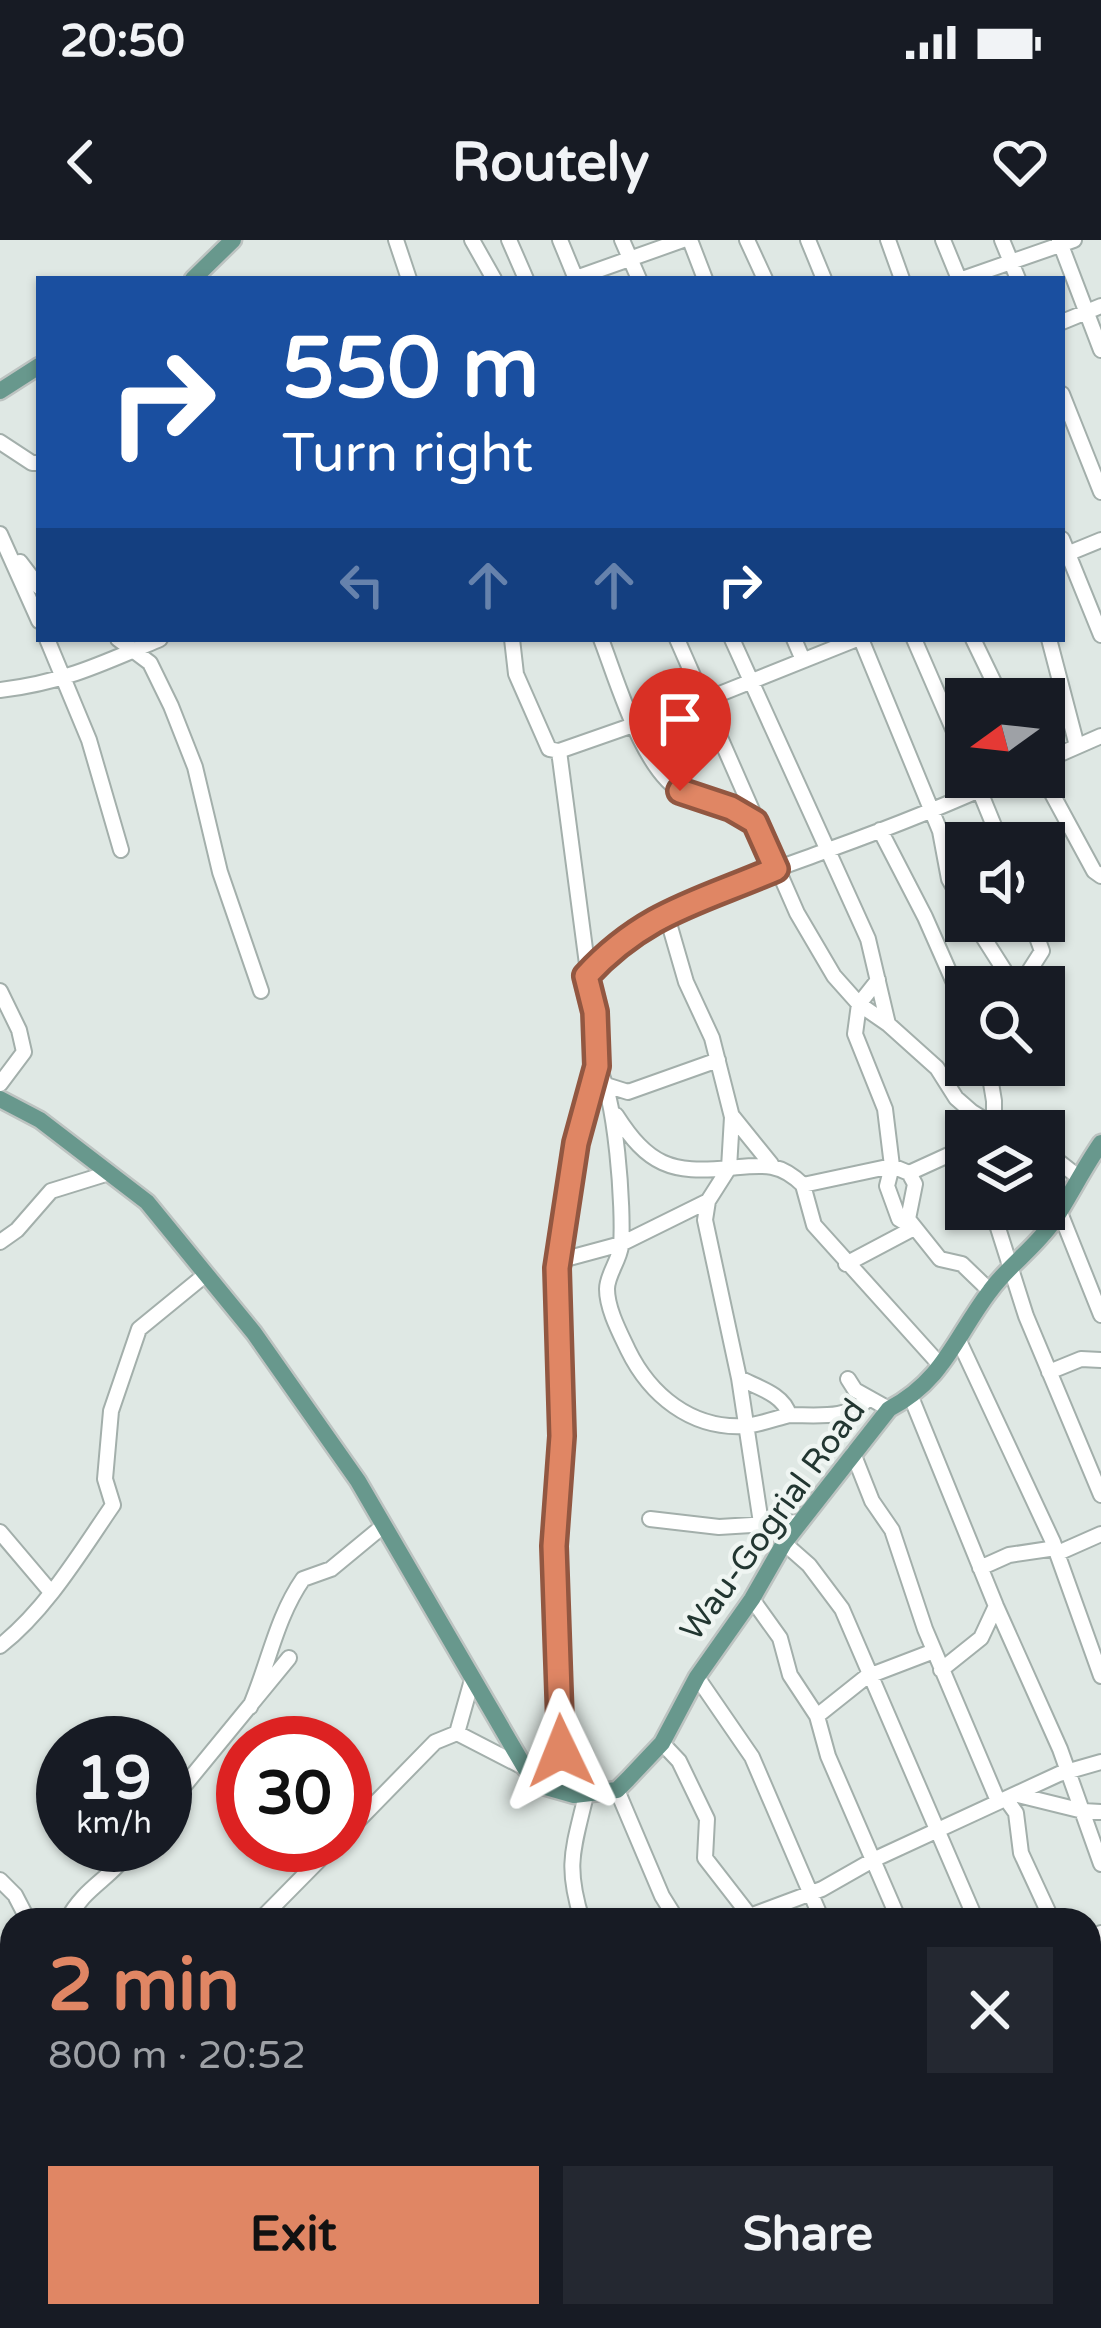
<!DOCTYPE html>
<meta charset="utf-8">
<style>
:root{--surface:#171b24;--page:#242831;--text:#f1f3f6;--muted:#9ea1a6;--accent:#e08664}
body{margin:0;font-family:"Varela Round",sans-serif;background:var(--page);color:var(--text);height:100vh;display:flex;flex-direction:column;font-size:45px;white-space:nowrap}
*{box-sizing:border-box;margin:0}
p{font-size:39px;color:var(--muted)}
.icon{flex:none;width:66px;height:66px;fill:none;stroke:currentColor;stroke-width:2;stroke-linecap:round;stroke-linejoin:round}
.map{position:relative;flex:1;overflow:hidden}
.panel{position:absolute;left:0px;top:1668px;width:1101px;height:420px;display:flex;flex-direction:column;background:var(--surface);border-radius:36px 36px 0 0;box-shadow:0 3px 9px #0004}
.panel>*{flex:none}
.banner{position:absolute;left:36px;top:36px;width:1029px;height:366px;border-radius:0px;box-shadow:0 3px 9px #0004;background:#1a4fa0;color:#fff;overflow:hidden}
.needle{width:78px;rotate:255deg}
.controls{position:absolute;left:945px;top:438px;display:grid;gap:24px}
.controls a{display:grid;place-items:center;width:120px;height:120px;border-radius:0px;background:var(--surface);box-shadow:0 3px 9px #0004;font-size:60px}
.speed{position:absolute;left:36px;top:1476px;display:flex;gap:24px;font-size:60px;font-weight:700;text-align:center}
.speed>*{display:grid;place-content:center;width:156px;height:156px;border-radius:50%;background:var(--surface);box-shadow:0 3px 9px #0004;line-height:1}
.speed small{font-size:30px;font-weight:400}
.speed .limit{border:18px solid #d22;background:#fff;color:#111}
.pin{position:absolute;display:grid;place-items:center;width:102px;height:102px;color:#fff;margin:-123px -51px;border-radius:50% 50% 50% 0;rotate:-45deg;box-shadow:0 0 12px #0007}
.pin .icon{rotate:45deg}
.me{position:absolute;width:132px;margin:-66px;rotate:358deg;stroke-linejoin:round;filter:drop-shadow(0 0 9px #0008)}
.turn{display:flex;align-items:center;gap:42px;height:252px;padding:0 48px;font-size:54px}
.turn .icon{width:156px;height:156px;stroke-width:2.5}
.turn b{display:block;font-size:84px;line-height:102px}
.lanes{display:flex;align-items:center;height:114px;padding:0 48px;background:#0003;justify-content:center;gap:60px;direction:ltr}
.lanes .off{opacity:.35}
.round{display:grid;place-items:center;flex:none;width:126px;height:126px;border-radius:0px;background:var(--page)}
.head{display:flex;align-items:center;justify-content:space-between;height:204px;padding:0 48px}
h1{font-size:72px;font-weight:800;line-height:90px;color:var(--accent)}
.cta{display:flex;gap:24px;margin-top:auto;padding:24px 48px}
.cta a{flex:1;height:138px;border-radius:0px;background:var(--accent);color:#111;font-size:48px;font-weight:800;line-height:138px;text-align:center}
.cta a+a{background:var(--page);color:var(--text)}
.status{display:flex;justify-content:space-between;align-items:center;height:84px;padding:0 60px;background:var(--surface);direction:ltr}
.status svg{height:33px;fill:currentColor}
header{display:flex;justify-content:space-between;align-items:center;height:156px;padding:0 48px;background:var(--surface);font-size:54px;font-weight:800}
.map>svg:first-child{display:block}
</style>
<div class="status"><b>20:50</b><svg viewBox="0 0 49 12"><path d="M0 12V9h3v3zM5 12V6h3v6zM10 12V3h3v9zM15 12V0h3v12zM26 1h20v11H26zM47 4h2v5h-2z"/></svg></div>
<header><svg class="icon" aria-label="back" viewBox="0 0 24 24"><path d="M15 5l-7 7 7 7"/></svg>Routely<svg class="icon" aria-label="heart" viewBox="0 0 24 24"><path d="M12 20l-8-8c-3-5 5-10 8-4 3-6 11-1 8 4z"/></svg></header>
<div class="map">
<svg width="1101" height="2088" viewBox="0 0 1101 2088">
<rect width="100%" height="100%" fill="#dfe8e4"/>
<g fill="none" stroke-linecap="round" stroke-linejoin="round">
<defs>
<path id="minor" d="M 396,0 L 409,39
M 472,0 L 494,39
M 509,0 L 526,39
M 560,0 L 576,39
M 622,0 L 639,39
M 690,0 L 705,39
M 747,0 L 765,39
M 808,0 L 824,39
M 888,0 L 902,39
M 943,0 L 959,39
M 1002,0 L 1018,39
M 1059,0 L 1101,110
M 573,39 L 683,0
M 962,39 L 1074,0
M 1062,82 L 1101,66
M 1062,154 L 1101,252
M 0,202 L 32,223 L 39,223
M 0,294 L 39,381
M 1062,299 L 1101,395
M 1062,316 L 1101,300
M 20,322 L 39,347
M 47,399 L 89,500 L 121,610
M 118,399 L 150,423 L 171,466 L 195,527 L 220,632 L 261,751
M 512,399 L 516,434 L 549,509 L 559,511 L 598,808 L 576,903 L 557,1028 L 562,1196 L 554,1306 L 562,1528 L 552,1549
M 601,399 C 617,440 643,533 684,553 C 707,564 731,567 753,581
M 677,399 L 797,673 L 834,736 L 859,764 L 855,794 L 885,869 L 892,926 L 887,946 L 899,979 L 914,988 L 846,1024
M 732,399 L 868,699 L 888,784 L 937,828 L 956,858 L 972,872 L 993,885 L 1015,891
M 794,399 L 803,420
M 861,399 L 940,591 L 949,639 L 966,669
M 914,399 L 966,519
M 973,399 L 1002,459
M 1049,399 L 1077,506
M 0,450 C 62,443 104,423 160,399
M 559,511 L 702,461 L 857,399
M 1044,521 L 1101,496
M 974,537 L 1001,603
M 1043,537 L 1094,631 L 1101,636
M 880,590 L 925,677 L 966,770
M 973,681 L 1015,747
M 586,737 C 650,666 741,643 828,610 C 889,588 950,564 1008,537
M 878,740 L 859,764 L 888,784
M 1019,747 L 1042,711 L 1031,681
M 0,751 L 19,790 L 24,812 L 0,844
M 988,825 L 994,861 L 994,891
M 597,826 C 616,853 624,970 621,1006 C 619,1021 607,1035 607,1049 C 607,1069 620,1093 628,1110 C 650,1155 691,1189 744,1186 C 758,1185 774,1179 789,1175
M 609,846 L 628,852 L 718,820
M 616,875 C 648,925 671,934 729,928 L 732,877 L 712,798 L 686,742 L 666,673
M 733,877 L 771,924
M 1044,910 L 1077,936
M 909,933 L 915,944 L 908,979 L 940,1019 L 962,1024 L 990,1051
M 803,945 L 814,985 L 941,1126
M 708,961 L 729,928 C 761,925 779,921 803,945 L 892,926 L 909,933 L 966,907
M 992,969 L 1026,1076 L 1101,1255
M 1059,970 L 1101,1075
M 0,1002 L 17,990 L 51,951 L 109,933
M 558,1021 L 621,1004 L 708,961 L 705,980 L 739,1138 L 761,1283
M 960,1103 L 1053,1302 L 1101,1436
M 1049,1132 L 1081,1119 L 1101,1120
M 739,1138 C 756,1147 784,1154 789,1175 C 817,1175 849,1180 869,1158
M 848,1139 L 855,1150 L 889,1169
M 911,1157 L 996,1366 L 1060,1509 L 1101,1624
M 853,1213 L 872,1261 L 892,1290 L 925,1389 L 998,1561
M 650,1279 L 719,1287 L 800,1282
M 0,1292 L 50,1351
M 784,1303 L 809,1325 L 842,1369 L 976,1680
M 1058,1313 L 1101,1294
M 980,1328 L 1009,1315 L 1056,1308
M 752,1359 L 780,1398 L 790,1435 L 817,1476 L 828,1516 L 899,1680
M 0,1406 C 46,1370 80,1313 113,1265 L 105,1239 L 111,1171 L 139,1089 L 205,1035
M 941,1430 L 981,1398 L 995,1368
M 697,1437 L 752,1517 L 822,1680
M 250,1467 C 269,1423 276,1378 303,1339 L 331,1329 L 383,1286
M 817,1476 L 866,1437 L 934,1411
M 457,1493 L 472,1440
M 662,1503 L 679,1521 L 707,1579 L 705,1618 L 750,1676
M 617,1550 L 662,1656 L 677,1680
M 1018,1555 L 1083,1571 L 1101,1572
M 165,1559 L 184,1546 L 289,1418
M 1006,1559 L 1016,1573 L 1021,1613 L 1052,1680
M 345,1594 L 435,1502 L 457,1493 L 525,1528
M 0,1640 L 15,1655 L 28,1680
M 67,1680 C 87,1643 114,1639 132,1605
M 260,1680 L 334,1605
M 582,1680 C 565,1625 573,1610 586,1555
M 739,1680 L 822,1649 L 873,1620 L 1059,1534 L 1101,1522
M 1089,1698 L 1101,1693
M 1089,1807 L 1101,1802
M 1089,1959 L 1101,1956
M 1089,1982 L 1101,2014
M 550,2076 L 554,2088
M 733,2076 L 738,2088
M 824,2076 L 828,2088
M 1021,2076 L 1023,2088
M 273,2088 L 289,2076
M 596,2088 L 606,2076
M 634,2088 L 635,2076
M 749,2088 L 780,2076
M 941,2088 L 950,2076"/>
<path id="major" d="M 193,39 L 233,0
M 0,151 L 39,126
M 0,859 L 40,880 L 147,962 L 254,1093 L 358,1241 L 525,1528 L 546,1547 L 574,1555 L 617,1550 L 628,1539 L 662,1503 L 697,1437 L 752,1359 L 784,1303 L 889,1169 C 944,1140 955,1097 990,1051 C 1008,1026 1035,1008 1053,982 C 1070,956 1083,929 1101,903"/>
</defs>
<use href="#minor" stroke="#a3afab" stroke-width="18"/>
<use href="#major" stroke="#bdc3c1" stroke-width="21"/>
<use href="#minor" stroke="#fff" stroke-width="14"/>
<use href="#major" stroke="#68988d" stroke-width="16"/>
</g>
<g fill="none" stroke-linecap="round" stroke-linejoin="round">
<defs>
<path id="route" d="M 561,1511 L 554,1306 L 562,1196 L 557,1028 L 576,903 L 597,826 L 595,772 L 586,736 C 645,672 700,662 776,629 L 755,582 L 731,568 L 680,551"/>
</defs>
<use href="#route" stroke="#925741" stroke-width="30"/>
<use href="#route" stroke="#e08664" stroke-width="21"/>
</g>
<g text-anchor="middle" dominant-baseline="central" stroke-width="9" stroke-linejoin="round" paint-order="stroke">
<g font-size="33" fill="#223631" stroke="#eff5f2">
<text transform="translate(773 1280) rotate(-54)">Wau-Gogrial Road</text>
</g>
</g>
</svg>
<div class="controls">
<a><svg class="needle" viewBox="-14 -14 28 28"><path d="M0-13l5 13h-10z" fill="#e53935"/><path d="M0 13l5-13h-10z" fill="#9ea1a6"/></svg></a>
<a><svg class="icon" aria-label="sound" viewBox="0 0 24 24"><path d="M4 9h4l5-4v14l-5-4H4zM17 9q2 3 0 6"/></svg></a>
<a><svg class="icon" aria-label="search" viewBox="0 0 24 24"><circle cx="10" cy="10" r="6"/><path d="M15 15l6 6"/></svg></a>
<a><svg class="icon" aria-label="layers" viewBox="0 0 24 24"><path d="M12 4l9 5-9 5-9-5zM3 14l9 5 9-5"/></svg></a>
</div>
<div class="speed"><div>19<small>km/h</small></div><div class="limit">30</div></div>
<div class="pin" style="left:680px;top:551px;background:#d93025"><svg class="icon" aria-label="arrive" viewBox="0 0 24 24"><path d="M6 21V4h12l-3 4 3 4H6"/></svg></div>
<svg class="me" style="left:561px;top:1511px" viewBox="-20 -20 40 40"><path d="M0-17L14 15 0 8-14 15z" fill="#e08664" stroke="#fff" stroke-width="4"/></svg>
<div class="banner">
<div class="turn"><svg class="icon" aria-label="right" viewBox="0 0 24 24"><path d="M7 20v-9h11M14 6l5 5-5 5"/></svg><div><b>550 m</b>Turn right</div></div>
<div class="lanes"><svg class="icon off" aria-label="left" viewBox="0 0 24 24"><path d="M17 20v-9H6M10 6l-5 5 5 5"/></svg><svg class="icon off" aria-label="ahead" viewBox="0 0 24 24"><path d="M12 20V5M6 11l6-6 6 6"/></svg><svg class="icon off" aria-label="ahead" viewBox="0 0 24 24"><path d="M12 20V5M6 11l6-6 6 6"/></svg><svg class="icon" aria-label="right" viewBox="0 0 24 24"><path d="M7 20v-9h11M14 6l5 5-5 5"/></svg></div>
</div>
<section class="panel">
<div class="head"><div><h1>2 min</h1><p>800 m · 20:52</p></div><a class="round"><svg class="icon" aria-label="close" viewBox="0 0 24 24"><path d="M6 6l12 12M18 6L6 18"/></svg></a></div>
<div class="cta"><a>Exit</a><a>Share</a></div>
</section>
</div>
